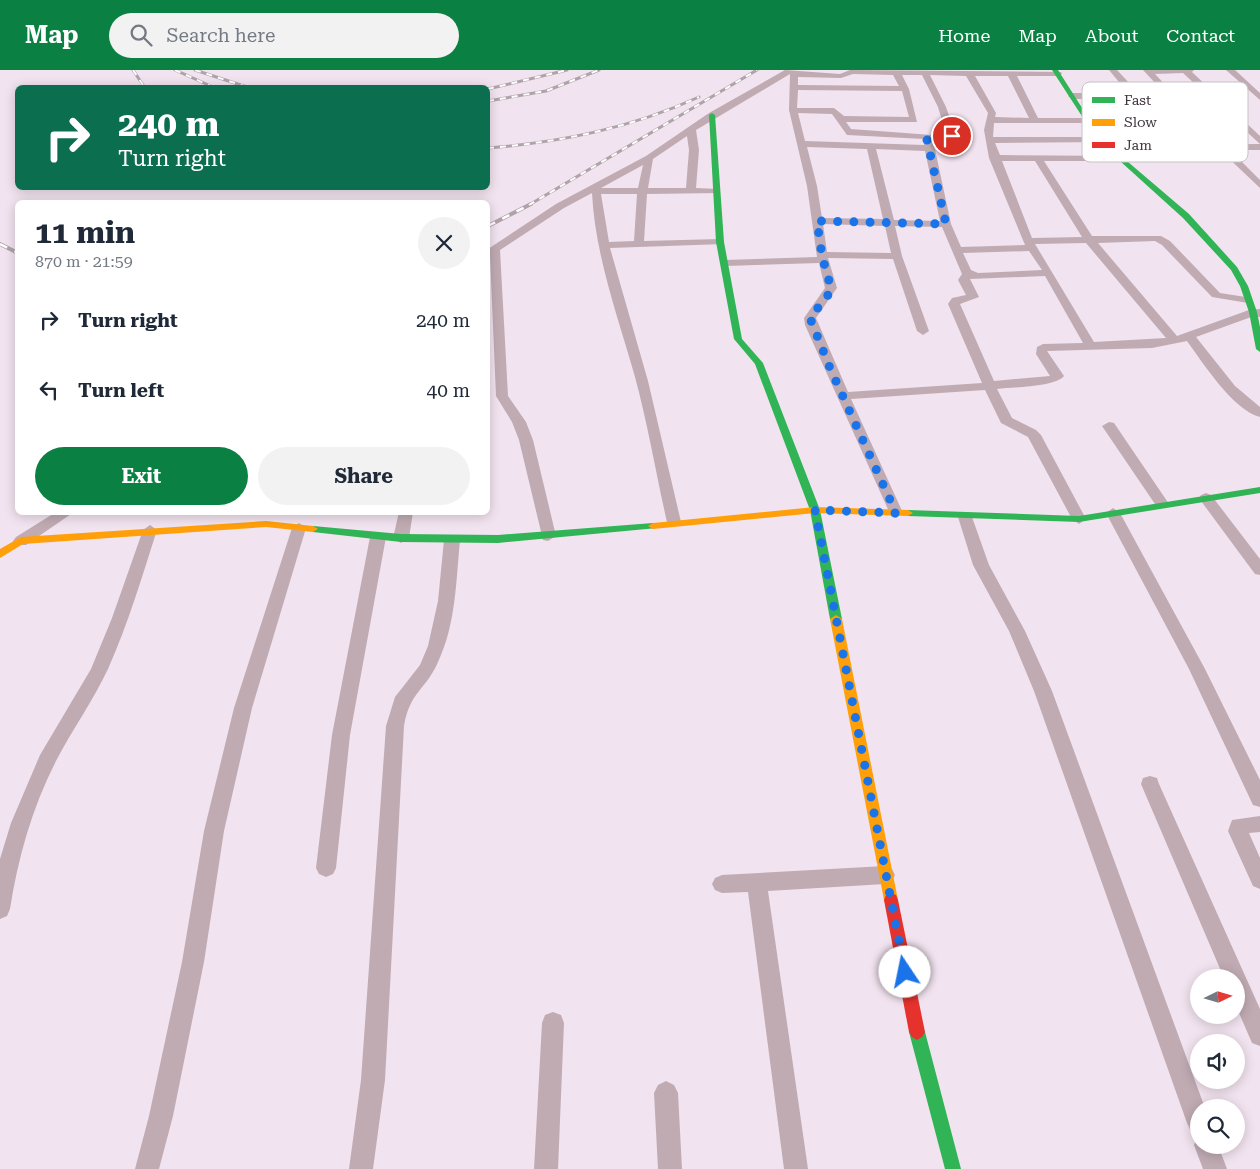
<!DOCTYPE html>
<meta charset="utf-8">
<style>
:root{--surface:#fff;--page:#f2f2f3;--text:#1f2937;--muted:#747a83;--accent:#0b8043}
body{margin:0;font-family:"Roboto Serif",serif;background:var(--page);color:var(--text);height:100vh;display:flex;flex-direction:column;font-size:19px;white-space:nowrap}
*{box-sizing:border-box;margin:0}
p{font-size:16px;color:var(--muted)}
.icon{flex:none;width:28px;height:28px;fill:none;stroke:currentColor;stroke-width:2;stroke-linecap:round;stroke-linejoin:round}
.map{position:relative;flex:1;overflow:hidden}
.details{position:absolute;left:15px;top:130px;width:475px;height:315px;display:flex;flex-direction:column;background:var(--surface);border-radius:8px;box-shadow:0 2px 12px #0003}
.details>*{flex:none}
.guide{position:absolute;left:15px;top:15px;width:475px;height:105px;border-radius:8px;box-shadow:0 2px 12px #0003;background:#0b6e4f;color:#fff;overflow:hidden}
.needle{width:32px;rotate:85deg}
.controls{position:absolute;left:1190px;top:899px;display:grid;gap:10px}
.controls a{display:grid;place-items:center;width:55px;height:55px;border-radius:50%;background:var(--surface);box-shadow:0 2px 12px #0003;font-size:25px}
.pin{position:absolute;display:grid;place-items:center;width:42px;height:42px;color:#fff;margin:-21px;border:2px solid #fff;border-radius:50%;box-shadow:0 1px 5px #0007}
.me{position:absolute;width:55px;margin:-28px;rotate:349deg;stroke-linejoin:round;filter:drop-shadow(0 0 4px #0008)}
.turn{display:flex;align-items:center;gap:18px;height:105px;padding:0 20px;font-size:22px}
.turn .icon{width:65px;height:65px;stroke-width:2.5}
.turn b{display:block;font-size:35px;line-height:42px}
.round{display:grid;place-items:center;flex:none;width:52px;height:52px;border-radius:26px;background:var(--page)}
.summary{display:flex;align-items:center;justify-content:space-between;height:85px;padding:0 20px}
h1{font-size:30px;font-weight:700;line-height:38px}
.cta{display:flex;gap:10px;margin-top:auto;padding:10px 20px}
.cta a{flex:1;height:58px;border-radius:30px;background:var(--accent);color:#fff;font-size:20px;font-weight:700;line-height:58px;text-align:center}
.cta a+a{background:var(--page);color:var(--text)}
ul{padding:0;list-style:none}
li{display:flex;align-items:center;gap:15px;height:70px;padding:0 20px}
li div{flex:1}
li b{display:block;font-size:19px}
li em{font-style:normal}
header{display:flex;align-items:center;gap:30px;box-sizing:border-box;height:70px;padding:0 25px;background:var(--accent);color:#fff}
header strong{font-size:24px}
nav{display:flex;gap:28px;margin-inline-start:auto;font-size:18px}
.search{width:350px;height:45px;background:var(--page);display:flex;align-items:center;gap:12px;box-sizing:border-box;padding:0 18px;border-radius:28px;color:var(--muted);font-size:19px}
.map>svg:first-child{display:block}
</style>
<header>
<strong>Map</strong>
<div class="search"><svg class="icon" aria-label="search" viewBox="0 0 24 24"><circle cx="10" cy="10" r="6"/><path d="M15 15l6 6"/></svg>Search here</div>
<nav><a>Home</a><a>Map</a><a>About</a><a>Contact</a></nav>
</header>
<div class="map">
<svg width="1260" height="1099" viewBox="0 0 1260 1099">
<rect width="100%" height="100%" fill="#f1e3ef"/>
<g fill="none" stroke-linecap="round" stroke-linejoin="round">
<path fill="#c0abb3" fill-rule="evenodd" d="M 785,0 L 840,4 L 850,0 L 1061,2 L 1062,4 L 1058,6 L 1017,6 L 1038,48 L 1088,48 L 1091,49 L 1091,53 L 994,53 L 993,67 L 1103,67 L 1106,68 L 1106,72 L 995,73 L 1000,85 L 1123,86 L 1125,88 L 1120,91 L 1044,91 L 1092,166 L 1161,166 L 1170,171 L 1220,223 L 1252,228 L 1252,232 L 1248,233 L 1212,227 L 1162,175 L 1155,171 L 1098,173 L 1177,266 L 1249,240 L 1260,239 L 1260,247 L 1254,246 L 1196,267 L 1235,316 L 1260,337 L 1260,347 C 1233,340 1203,293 1187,271 L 1152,278 L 1047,281 L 1064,306 C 1055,317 1013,317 997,319 L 1012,348 L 1036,360 L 1041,365 L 1086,449 L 1079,454 L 1072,449 L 1028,367 L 1001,353 L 985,320 L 851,329 L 903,443 L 896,448 L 891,446 L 805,255 L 804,248 L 825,218 L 819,193 L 725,196 L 720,193 L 725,190 L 817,187 L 807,116 L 789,40 L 790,4 L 696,60 L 699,80 L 696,118 L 719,119 L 719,123 L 647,124 L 644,171 L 720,169 L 724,170 L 724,174 L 610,178 L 648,311 L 681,452 L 679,455 L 669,455 L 667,452 C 656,404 648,355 635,307 C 618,247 595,185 592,123 L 564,138 L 500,180 L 508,326 L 526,352 L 533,370 L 556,466 L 548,471 L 543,470 L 519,370 L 512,352 L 496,326 L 490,186 L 488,186 L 488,179 L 556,134 L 646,86 L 709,43 ZM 853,4 L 893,5 L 899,16 L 798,15 L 798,7 L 841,8 ZM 902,5 L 922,5 L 938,37 L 946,64 L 932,65 L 851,59 L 846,52 L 917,52 L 909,19 ZM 930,5 L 966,6 L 988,43 L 984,60 L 989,88 L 1025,175 L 961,177 L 951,154 L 933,70 L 951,69 L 956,66 L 946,37 ZM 975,6 L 1008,6 L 1029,48 L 995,47 L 996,43 ZM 798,20 L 902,21 L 909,47 L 844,46 L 834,38 L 797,38 ZM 798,43 L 832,44 L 847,65 L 924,69 L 924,75 L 805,71 ZM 687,66 L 689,80 L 686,118 L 648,118 L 653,89 ZM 807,77 L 867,79 L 883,149 L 822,148 L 817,116 ZM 876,79 L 925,81 L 940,151 L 894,150 ZM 1002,91 L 1035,91 L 1082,167 L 1032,168 ZM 643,95 L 638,118 L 601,118 ZM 601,124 L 637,124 L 634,171 L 609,172 ZM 823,154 L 885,156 L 891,183 L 827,182 ZM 895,156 L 942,157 L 962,204 L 958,210 L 966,225 L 952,228 L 948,234 L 982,313 L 848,322 L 816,248 L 837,218 L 828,188 L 893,189 L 917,261 L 923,265 L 929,261 L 902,186 ZM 1086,173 L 1166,268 L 1094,272 L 1035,174 ZM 1029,181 L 1042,200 L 978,203 L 971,200 L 963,183 ZM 1045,206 L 1083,273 L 1043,274 L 1037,277 L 1036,284 L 1050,306 L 994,311 L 960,234 L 979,227 L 970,209 Z
M 1109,0 L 1117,0 L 1174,61 L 1199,60 L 1143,0 L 1194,0 L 1192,2 L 1260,66 L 1260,74 L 1183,3 L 1155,4 L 1210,62 L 1206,65 L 1179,66 L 1183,70 L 1178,73 L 1168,66 L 1133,29 L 1072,29 L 1068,26 L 1072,23 L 1128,23 Z
M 1226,0 L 1235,0 L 1260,23 L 1260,30 Z
M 1260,74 L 1260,80 L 1230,80 L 1260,110 L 1260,118 L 1220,80 L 1109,81 L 1104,78 L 1109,75 Z
M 1109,352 L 1114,353 L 1167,431 L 1169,434 L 1167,437 L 1157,437 L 1102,356 Z
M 1206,423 L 1211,425 L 1260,489 L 1260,505 L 1255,504 L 1201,431 L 1199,428 L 1201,425 Z
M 1113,438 L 1120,443 L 1205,599 L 1260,710 L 1260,737 L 1253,735 L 1189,599 L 1106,443 Z
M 56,442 L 74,442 L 26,475 L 16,475 L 13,471 L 16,467 Z
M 399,442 L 413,442 L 409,468 L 401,473 L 393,468 Z
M 965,442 L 972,447 L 989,495 L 1025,561 L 1052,621 L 1205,1038 L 1199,1038 L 1199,1065 L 1191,1061 L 1187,1053 L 1034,621 L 1009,561 L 973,495 L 958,447 Z
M 299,453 L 306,458 L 252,638 L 224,761 L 204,892 L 173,1046 L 159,1099 L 135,1099 L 149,1046 L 182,892 L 204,761 L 234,638 L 292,458 Z
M 150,455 L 157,460 C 142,507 128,554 108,599 C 93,631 72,660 56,691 C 32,738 18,788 10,839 L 7,846 L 0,849 L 0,789 L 11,753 L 40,685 L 91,599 L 112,548 L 143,460 Z
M 378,462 L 386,467 L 350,665 L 336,798 L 333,804 L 326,807 L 319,804 L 316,798 L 332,665 L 370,467 Z
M 452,465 L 457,466 L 460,470 C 456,511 456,554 438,592 C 426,620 410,621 404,656 L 385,1010 L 373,1099 L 349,1099 L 361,1010 L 386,656 L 395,627 L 420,595 L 428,576 L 438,531 L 444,470 L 447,466 Z
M 1150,706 L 1157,708 L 1159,714 L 1260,939 L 1260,976 L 1252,973 L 1236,936 L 1236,908 L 1224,908 L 1141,714 L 1143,708 Z
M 1260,746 L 1260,762 L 1249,763 L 1260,788 L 1260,819 L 1253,816 L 1228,761 L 1232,750 Z
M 885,796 L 892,799 L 895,805 L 892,811 L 885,814 L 768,821 L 808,1099 L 784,1099 L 748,822 L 722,823 L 715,820 L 712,814 L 715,808 L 722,805 Z
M 553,942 L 561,945 L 564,953 L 558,1099 L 534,1099 L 542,953 L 545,945 Z
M 666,1011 L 674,1015 L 678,1023 L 682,1099 L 658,1099 L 654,1023 L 658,1015 Z
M 1197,1066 L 1199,1075 L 1218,1075 L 1227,1099 L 1203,1099 L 1194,1075 Z"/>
<path fill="#30b455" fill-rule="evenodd" d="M 1052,0 L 1058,0 L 1091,52 L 1114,80 L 1189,144 L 1237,197 L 1248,216 L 1257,242 L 1260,257 L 1260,282 L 1256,279 L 1249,242 L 1240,216 L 1231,200 L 1183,148 L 1110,82 L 1087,54 Z
M 712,43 L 715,45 L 724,172 L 742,269 L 763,293 L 820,440 L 842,549 L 836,553 L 830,549 L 810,440 L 755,294 L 734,269 L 716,172 L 709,45 Z
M 1260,417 L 1260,423 L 1079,452 L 908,446 L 903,443 L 908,440 L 1079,446 Z
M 653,453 L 658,456 L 657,458 L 498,473 L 401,472 L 313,462 L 308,459 L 313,456 L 401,464 L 498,465 Z
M 917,954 L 922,957 L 925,962 L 961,1099 L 945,1099 L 909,962 L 912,957 Z"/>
<path fill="#ff9f0a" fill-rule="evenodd" d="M 815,437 L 908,440 L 913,443 L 908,446 L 815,443 L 653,459 L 648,456 L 653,453 Z
M 266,451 L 313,456 L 318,459 L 313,462 L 266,457 L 23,474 L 0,488 L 0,479 L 21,467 Z
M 836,545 L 842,549 L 898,830 L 896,835 L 891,837 L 886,835 L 884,830 L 830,549 Z"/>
<path fill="#e5322d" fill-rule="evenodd" d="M 891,823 L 896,825 L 898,830 L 925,962 L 922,967 L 917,970 L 912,967 L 909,962 L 884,830 L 886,825 Z"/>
<defs>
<path id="rail-far1" d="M 133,0 L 145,18
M 175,0 L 215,18
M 195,0 L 250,18
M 488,19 L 567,0
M 488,31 L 546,21 L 599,0
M 488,78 C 562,72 631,58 699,27
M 529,135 L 757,0"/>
<path id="rail" d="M 488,156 L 531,134
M 0,174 L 18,183"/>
</defs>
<use href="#rail-far1" stroke="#b0a2a9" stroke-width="3"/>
<use href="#rail" stroke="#b0a2a9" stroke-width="4"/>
<use href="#rail-far1" stroke="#fff" stroke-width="2" stroke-dasharray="6" stroke-linecap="butt"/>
<use href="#rail" stroke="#fff" stroke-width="2.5" stroke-dasharray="8" stroke-linecap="butt"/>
</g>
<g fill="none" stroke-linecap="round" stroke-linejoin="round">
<path stroke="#1a73e8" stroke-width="9" stroke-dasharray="0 16.2" d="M 905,902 L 815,440 L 896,443 L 830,298 L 810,248 L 828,225 L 831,218 L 822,186 L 817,151 L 946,154 L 927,70 L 952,66"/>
</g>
<rect x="1082" y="12" width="166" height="80" rx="8" fill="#fff" stroke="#c6c3c5" stroke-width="1"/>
<rect x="1092" y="27" width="23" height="6" fill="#30b455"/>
<rect x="1092" y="49" width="23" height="7" fill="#ff9f0a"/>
<rect x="1092" y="72" width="23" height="6" fill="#e5322d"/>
<g font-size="14" fill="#41373f">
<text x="1124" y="35">Fast</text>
<text x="1124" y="57">Slow</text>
<text x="1124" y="80">Jam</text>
</g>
</svg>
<div class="controls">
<a><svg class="needle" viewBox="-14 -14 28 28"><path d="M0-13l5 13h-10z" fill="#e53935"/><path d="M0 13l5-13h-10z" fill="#747a83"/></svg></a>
<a><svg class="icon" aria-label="sound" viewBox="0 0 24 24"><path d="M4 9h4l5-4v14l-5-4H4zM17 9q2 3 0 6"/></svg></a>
<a><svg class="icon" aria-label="search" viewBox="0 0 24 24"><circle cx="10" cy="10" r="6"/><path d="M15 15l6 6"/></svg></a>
</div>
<div class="pin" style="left:952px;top:66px;background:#d93025"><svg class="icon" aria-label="arrive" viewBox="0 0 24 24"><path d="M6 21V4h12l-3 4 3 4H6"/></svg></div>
<svg class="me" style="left:905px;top:902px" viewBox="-20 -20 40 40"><circle r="19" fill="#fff"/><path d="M0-13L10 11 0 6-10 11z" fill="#1a73e8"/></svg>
<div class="guide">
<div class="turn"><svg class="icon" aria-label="right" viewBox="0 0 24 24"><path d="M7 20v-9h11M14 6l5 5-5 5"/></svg><div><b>240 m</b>Turn right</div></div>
</div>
<section class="details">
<div class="summary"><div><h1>11 min</h1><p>870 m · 21:59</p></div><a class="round"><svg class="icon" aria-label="close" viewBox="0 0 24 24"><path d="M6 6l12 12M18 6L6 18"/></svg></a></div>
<ul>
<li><svg class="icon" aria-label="right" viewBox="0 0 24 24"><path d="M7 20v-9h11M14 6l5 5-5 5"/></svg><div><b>Turn right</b></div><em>240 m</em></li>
<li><svg class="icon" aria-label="left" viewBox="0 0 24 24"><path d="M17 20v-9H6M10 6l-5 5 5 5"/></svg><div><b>Turn left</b></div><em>40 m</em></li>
</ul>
<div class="cta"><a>Exit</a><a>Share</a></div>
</section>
</div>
